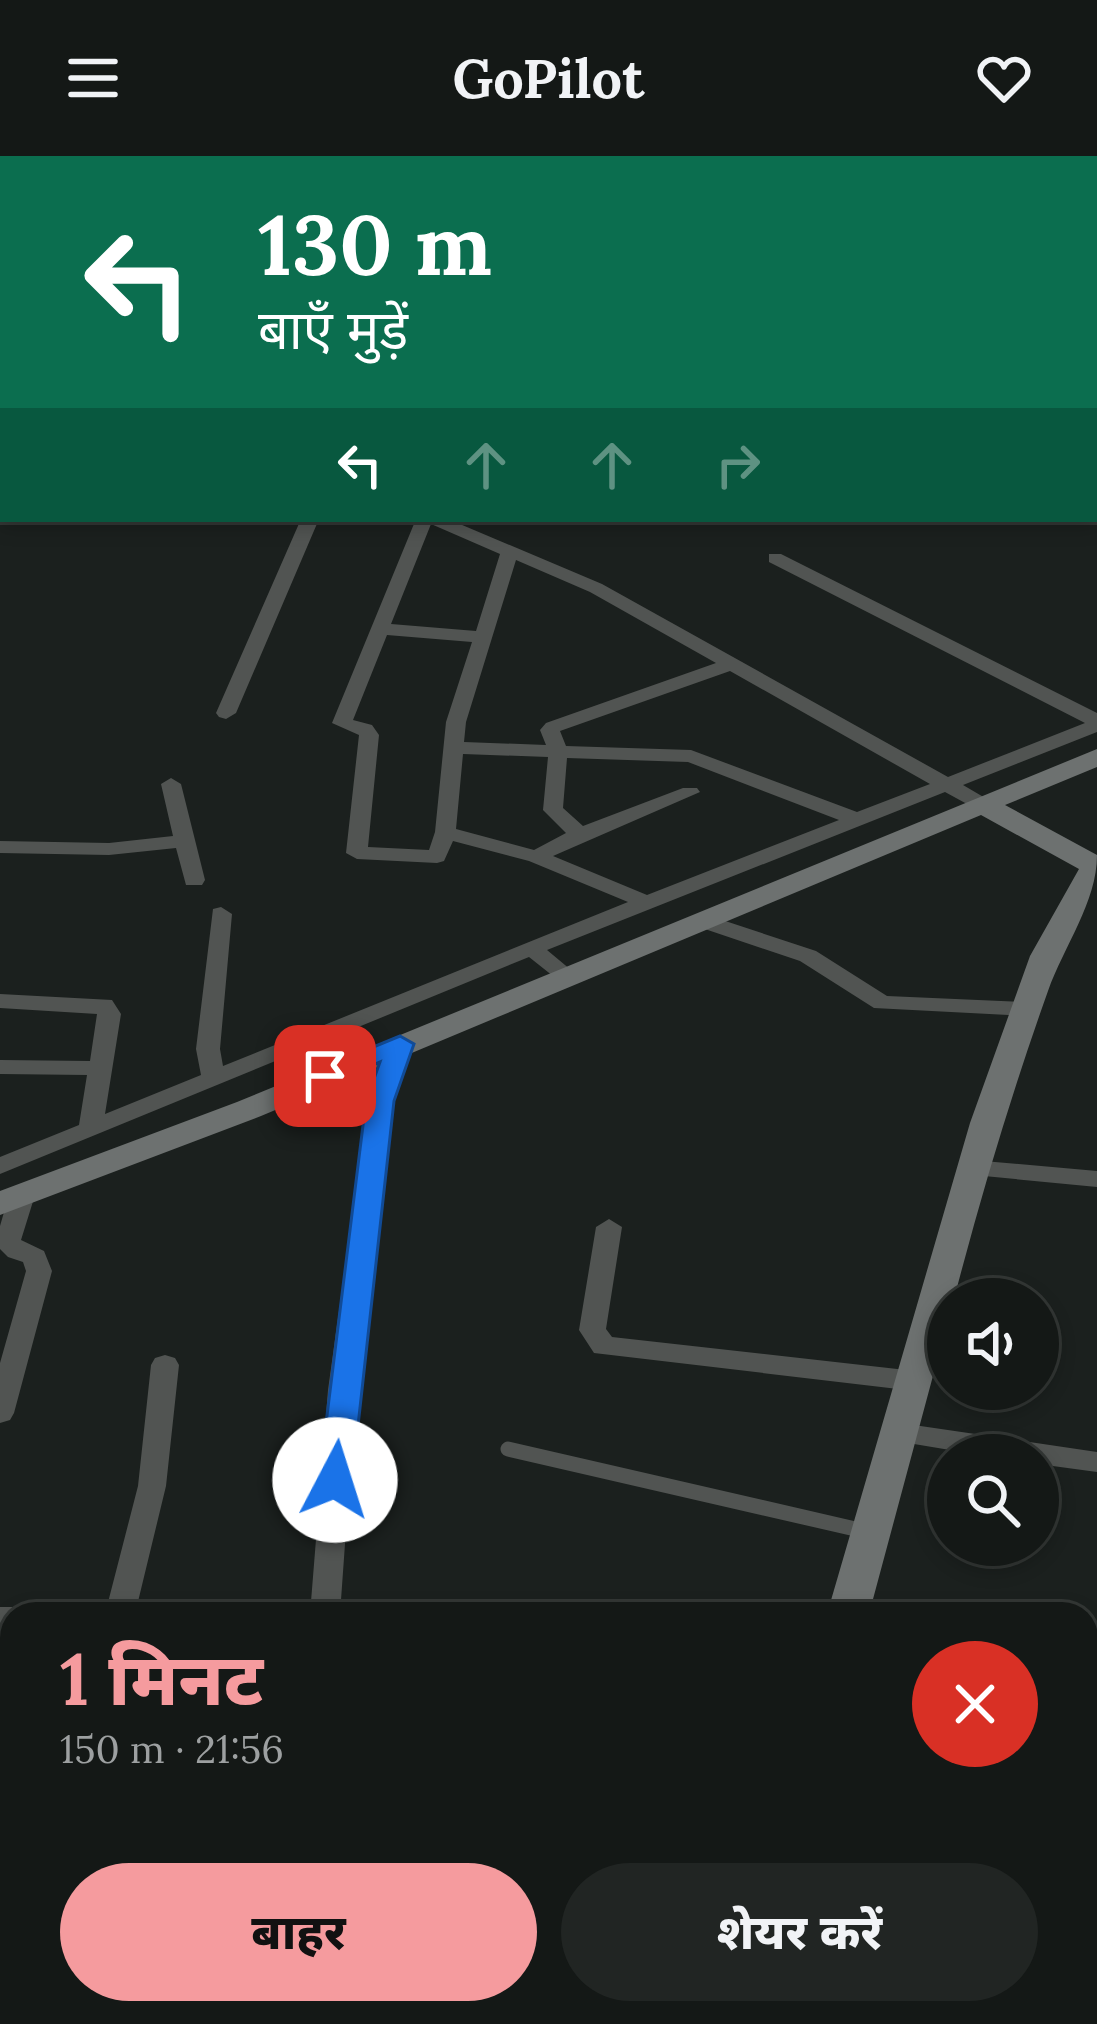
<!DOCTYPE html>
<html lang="hi">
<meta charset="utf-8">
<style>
:root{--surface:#141816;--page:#212523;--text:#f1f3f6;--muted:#9da0a1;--line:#333735;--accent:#f59b9e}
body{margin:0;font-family:Lora,"Noto Sans Devanagari",serif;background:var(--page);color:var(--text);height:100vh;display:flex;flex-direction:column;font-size:45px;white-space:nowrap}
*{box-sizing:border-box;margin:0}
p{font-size:39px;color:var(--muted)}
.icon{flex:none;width:66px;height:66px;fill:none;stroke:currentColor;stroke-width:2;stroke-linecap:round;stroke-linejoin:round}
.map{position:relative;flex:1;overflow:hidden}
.sheet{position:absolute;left:0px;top:1446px;width:1098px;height:423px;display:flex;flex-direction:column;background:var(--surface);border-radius:36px 36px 0 0;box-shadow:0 6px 18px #0003,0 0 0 3px var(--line)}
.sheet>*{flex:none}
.guide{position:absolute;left:0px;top:0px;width:1098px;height:366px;box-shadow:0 6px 18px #0003,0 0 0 3px var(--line);background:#0b6e4f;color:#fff;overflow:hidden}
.tools{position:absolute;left:927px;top:1122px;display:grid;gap:24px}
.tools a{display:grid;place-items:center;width:132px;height:132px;border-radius:50%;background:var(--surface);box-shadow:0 6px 18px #0003,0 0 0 3px var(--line);font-size:60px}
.pin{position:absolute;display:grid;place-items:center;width:102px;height:102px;color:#fff;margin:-51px;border-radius:24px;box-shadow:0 6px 18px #0006}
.me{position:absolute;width:132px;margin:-66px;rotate:5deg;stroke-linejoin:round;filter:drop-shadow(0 0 9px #0008)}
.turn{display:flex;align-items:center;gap:42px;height:252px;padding:0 60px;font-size:54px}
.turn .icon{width:156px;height:156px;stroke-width:2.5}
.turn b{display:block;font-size:84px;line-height:102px}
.lanes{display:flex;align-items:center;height:114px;padding:0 60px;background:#0003;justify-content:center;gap:60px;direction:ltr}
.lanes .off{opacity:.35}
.round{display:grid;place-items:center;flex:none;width:126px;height:126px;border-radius:63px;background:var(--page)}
.head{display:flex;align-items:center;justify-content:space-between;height:204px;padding:0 60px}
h1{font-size:72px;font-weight:800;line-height:90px;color:var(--accent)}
.button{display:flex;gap:24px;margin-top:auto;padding:24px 60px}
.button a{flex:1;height:138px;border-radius:72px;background:var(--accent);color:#111;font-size:48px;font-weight:800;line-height:138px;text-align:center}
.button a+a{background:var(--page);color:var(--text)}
header{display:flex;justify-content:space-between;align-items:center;height:156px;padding:0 60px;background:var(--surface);font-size:54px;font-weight:800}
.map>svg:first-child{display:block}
</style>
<header><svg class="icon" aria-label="menu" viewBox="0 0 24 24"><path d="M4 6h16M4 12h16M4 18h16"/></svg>GoPilot<svg class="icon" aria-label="heart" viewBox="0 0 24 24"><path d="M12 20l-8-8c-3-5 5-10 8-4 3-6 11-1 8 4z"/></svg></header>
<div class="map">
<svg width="1097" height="1868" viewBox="0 0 1097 1868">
<rect width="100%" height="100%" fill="#1b201e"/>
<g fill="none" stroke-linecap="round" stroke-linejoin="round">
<path stroke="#515452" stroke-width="15" d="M 508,1293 L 864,1375
M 606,1458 L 620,1453 L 641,1458"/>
<path fill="#515452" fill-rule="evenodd" d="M 119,0 L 211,0 L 214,3 L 122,3 Z
M 1022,0 L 1082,0 L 1085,3 L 1025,3 Z
M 1095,37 L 1097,38 L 1097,46 L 1095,45 Z
M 3,43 L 3,53 L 0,54 L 0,44 Z
M 0,66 L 3,66 L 3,74 L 0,74 Z
M 0,200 L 3,201 L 3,211 L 0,210 Z
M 1095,295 L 1097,295 L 1097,305 L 1095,305 Z
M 1095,358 L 1097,368 L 1089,367 L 1086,363 L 1095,363 Z
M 301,363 L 319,363 L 236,557 L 226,563 L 219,561 L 216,557 Z
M 416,363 L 448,363 L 602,428 L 948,621 L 1085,567 L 769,406 L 769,398 L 781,398 L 1097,557 L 1097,576 L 963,629 L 992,646 L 995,650 L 992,654 L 978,654 L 945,636 L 547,794 L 577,819 L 574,824 L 558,824 L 529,801 L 0,1018 L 0,1001 L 79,969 L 87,919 L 0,918 L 0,904 L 90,905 L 97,858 L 0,852 L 0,838 L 112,844 L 121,858 L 105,958 L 201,919 L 196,893 L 213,753 L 221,751 L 232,758 L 220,893 L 223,910 L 628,746 L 529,705 L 453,685 L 444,705 L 437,707 L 357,703 L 346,697 L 359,579 L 332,567 ZM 431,368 L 500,398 L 476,475 L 391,468 ZM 516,404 L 590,436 L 716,507 L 546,567 L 540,574 L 546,589 L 464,586 L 466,566 ZM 387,479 L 472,486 L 446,566 L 435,676 L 429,694 L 368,691 L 379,579 L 372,569 L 353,564 ZM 730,515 L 930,628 L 857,656 L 691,594 L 566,590 L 560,575 ZM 463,598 L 548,601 L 543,654 L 566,677 L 534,694 L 456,673 ZM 567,602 L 688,606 L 839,664 L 647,739 L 553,700 L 700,636 L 697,632 L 683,632 L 583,670 L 563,652 Z
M 171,622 L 181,628 L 205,724 L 202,729 L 186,729 L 176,692 L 109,699 L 0,697 L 0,685 L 109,687 L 173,680 L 161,628 Z
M 701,757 L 816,795 L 887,840 L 1026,846 L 1038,853 L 1026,860 L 874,852 L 800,805 L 693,769 L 690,764 Z
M 400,881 L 412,888 L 392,945 L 356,1234 L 340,1458 L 310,1458 L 328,1234 L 368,945 L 388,888 Z
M 972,1004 L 1097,1015 L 1097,1031 L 963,1018 L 960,1012 Z
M 22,1031 L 35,1039 L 21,1084 L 44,1095 L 52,1115 L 14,1257 L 10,1264 L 0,1267 L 0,1207 L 26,1115 L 23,1106 L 8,1101 L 0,1093 L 0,1070 L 9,1039 Z
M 609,1063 L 622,1071 L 606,1173 L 612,1181 L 915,1215 L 925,1218 L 929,1225 L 925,1232 L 915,1235 L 594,1197 L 579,1174 L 596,1071 Z
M 165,1199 L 175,1202 L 179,1209 L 166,1330 L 135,1458 L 105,1458 L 138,1330 L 151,1209 L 155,1202 Z
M 900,1267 L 1097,1296 L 1097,1316 L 1038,1308 L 1038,1299 L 980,1299 L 890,1284 L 886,1277 L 890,1270 Z
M 0,1451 L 12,1451 L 25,1458 L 12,1458 L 12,1475 L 0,1475 Z
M 1086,1558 L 1097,1559 L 1097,1585 L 1086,1584 Z
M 12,1759 L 12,1819 L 0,1823 L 0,1763 Z
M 1086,1771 L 1097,1772 L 1097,1802 L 1086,1801 Z
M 165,1857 L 230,1857 L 235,1868 L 170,1868 Z
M 277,1857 L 313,1857 L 312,1868 L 276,1868 Z
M 538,1857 L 574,1857 L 573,1868 L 537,1868 Z"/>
<path fill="#6d7170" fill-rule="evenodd" d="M 1097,593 L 1097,611 L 1005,649 L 1097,699 C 1097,746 1064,790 1048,835 C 1012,936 981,1039 954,1143 L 948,1143 L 948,1164 L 869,1458 L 827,1458 L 970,967 L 1030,800 L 1079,713 L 981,659 L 261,960 L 0,1059 L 0,1035 L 237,946 Z
M 783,1857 L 831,1857 L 830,1868 L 782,1868 Z"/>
</g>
<path fill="#1a73e8" stroke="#114b97" stroke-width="3" d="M 400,880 L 414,888 L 394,945 L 352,1324 L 347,1332 L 324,1332 L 319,1324 L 366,945 L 380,906 L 325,929 L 311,920 L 315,915 Z"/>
</svg>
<div class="tools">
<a><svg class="icon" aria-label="sound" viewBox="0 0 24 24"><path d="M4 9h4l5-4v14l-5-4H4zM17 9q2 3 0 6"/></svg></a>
<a><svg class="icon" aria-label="search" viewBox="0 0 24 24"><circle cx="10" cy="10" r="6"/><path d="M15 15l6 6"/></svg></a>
</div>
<div class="pin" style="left:325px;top:920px;background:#d93025"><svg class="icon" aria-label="arrive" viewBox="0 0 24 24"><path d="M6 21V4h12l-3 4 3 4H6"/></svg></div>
<svg class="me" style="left:335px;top:1324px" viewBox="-20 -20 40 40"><circle r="19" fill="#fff"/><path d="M0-13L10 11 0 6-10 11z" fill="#1a73e8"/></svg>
<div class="guide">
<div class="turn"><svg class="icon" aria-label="left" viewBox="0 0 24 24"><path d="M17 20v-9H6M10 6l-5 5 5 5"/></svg><div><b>130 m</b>बाएँ मुड़ें</div></div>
<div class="lanes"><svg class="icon" aria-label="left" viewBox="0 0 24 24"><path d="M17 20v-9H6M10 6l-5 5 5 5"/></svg><svg class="icon off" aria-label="ahead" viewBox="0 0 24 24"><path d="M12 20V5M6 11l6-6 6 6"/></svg><svg class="icon off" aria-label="ahead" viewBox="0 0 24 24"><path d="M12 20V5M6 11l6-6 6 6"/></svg><svg class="icon off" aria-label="right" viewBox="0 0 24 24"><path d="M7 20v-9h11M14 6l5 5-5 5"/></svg></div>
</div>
<section class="sheet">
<div class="head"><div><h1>1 मिनट</h1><p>150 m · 21:56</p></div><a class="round" style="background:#d93025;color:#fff"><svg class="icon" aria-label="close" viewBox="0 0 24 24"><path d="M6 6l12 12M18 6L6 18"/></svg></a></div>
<div class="button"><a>बाहर</a><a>शेयर करें</a></div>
</section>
</div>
